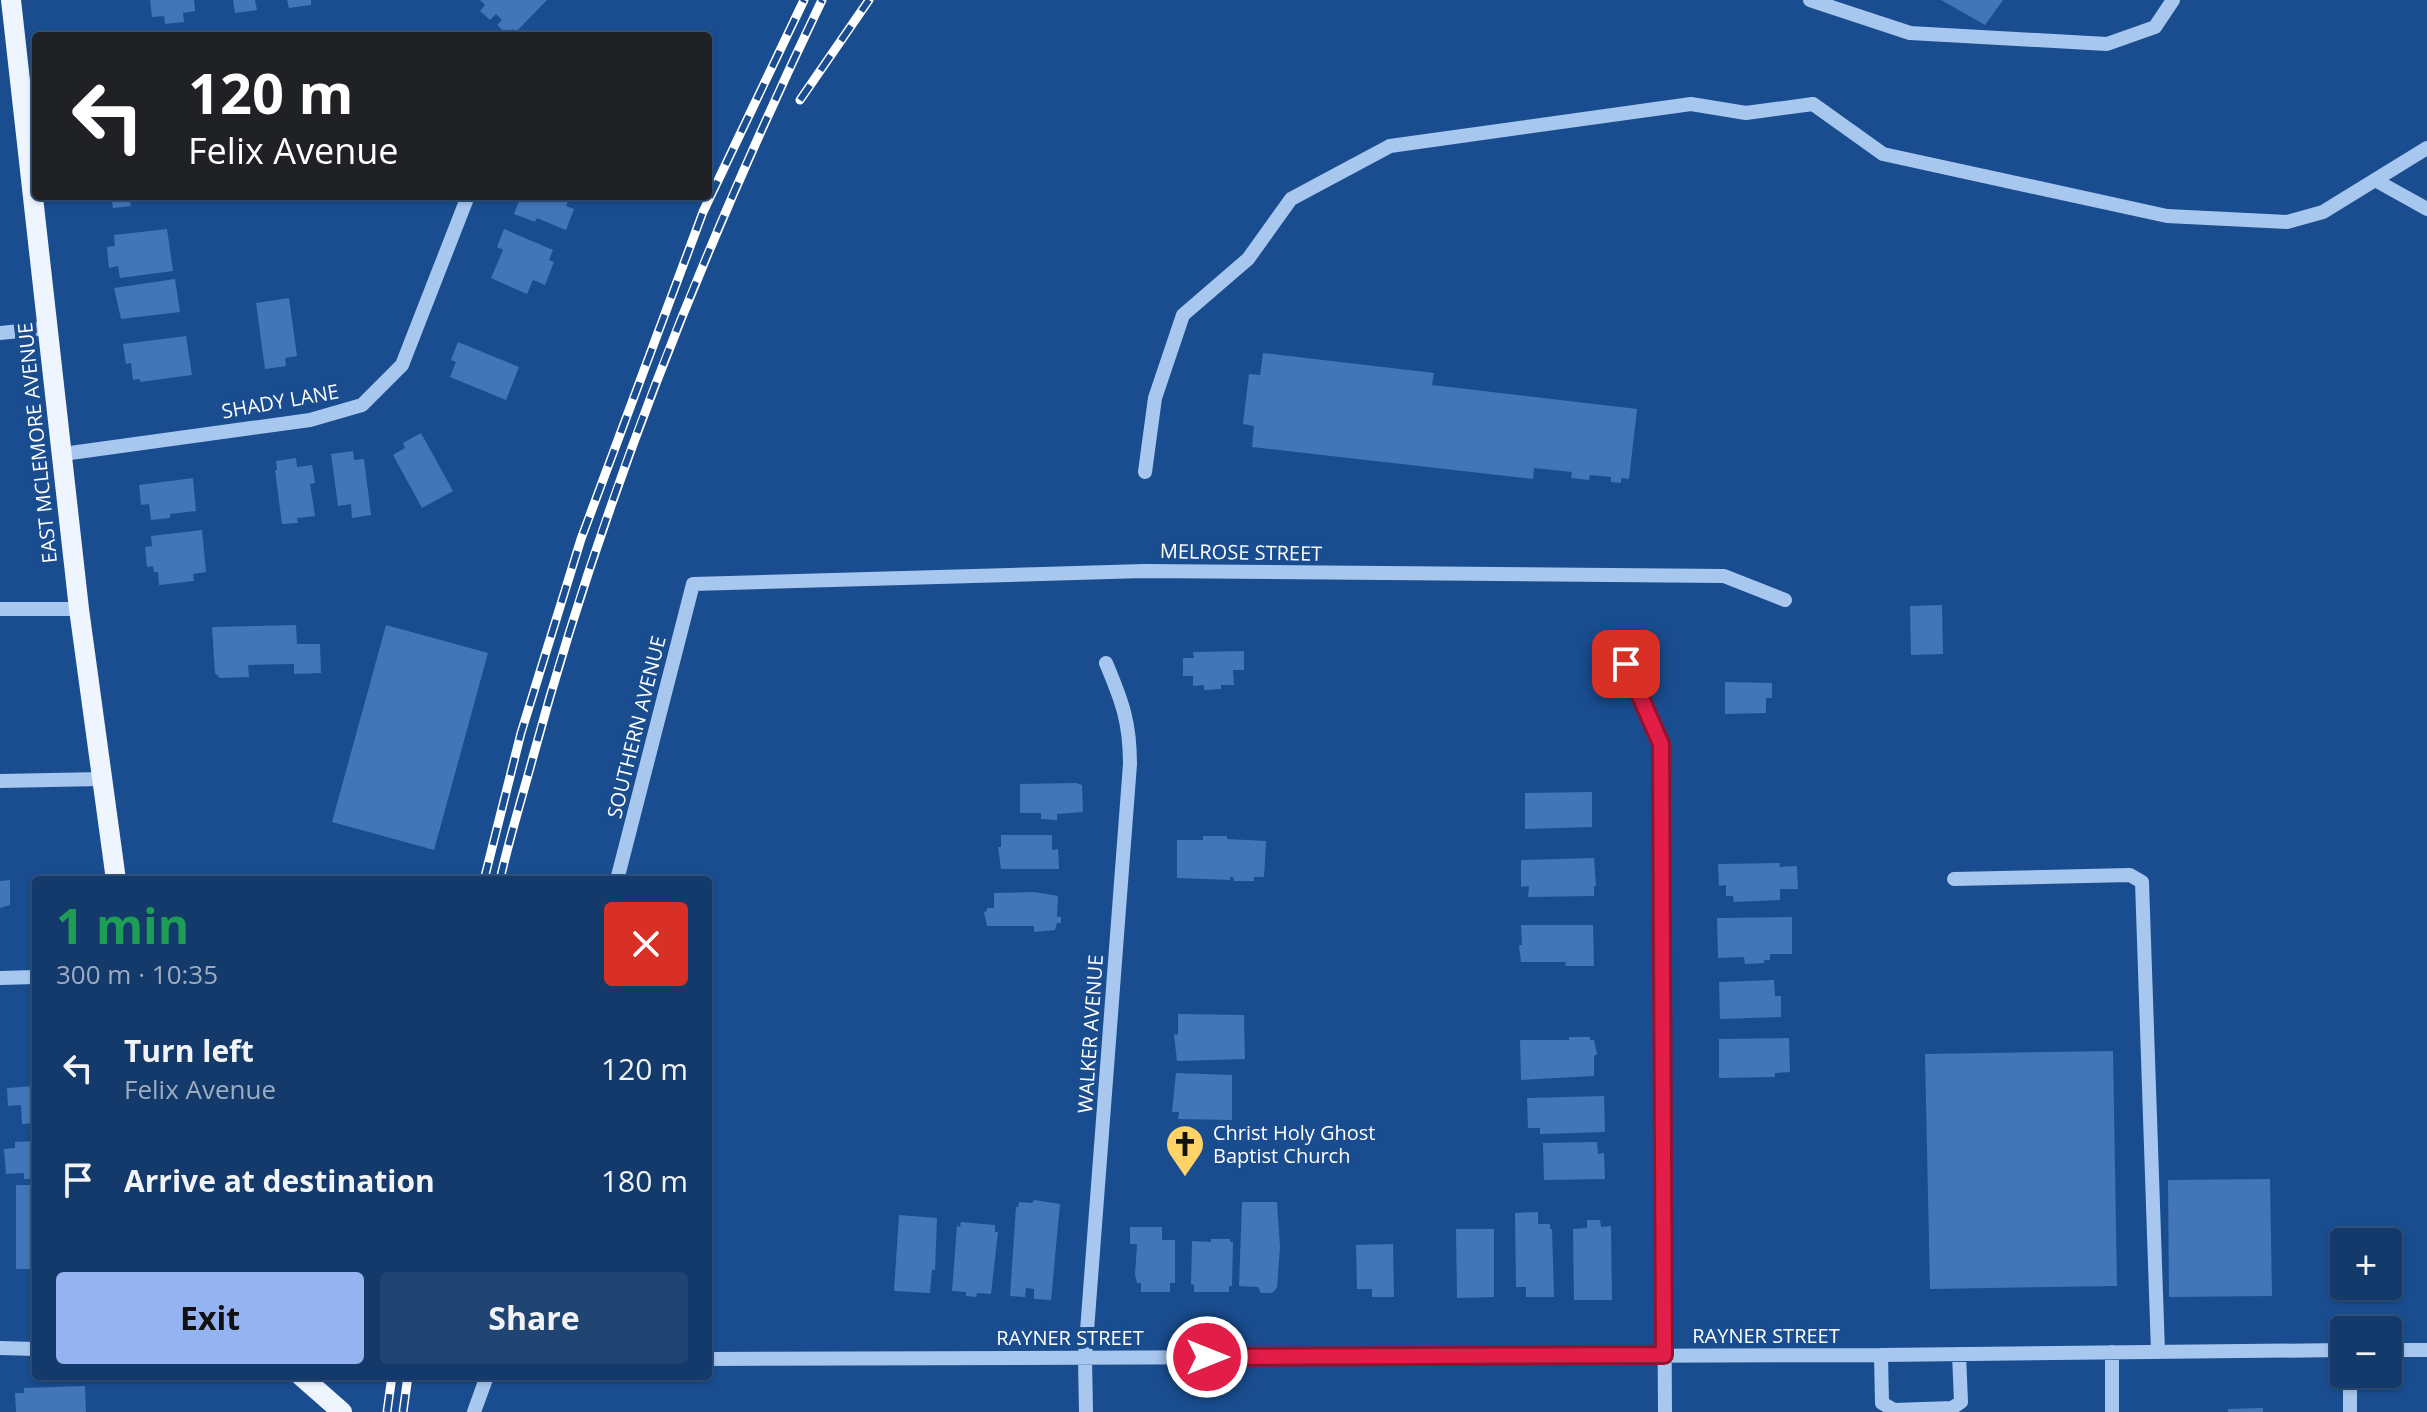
<!DOCTYPE html>
<meta charset="utf-8">
<style>
:root{--surface:#133a6b;--page:#204573;--text:#f1f3f6;--muted:#9dadc1;--line:#32547e;--accent:#95b2f1}
body{margin:0;font-family:"Open Sans",sans-serif;background:var(--page);color:var(--text);height:100vh;display:flex;flex-direction:column;font-size:30px;white-space:nowrap}
*{box-sizing:border-box;margin:0}
p{font-size:26px;color:var(--muted)}
.icon{flex:none;width:44px;height:44px;fill:none;stroke:currentColor;stroke-width:2;stroke-linecap:round;stroke-linejoin:round}
.map{position:relative;flex:1;overflow:hidden}
.drawer{position:absolute;left:32px;top:876px;width:680px;height:504px;display:flex;flex-direction:column;background:var(--surface);border-radius:8px;box-shadow:0 2px 6px #0004,0 0 0 2px var(--line)}
.drawer>*{flex:none}
.guide{position:absolute;left:32px;top:32px;width:680px;height:168px;border-radius:8px;box-shadow:0 2px 6px #0004,0 0 0 2px var(--line);background:#202124;color:#fff;overflow:hidden}
.fabs{position:absolute;left:2330px;top:1228px;display:grid;gap:16px}
.fabs a{display:grid;place-items:center;width:72px;height:72px;border-radius:8px;background:var(--surface);box-shadow:0 2px 6px #0004,0 0 0 2px var(--line);font-size:40px}
.pin{position:absolute;display:grid;place-items:center;width:68px;height:68px;color:#fff;margin:-34px;border-radius:16px;box-shadow:0 4px 12px #0006}
.me{position:absolute;width:88px;margin:-44px;rotate:90deg;stroke-linejoin:round;filter:drop-shadow(0 0 6px #0008)}
.turn{display:flex;align-items:center;gap:28px;height:168px;padding:0 24px;font-size:36px}
.turn .icon{width:104px;height:104px;stroke-width:2.5}
.turn b{display:block;font-size:56px;line-height:68px}
.round{display:grid;place-items:center;flex:none;width:84px;height:84px;border-radius:8px;background:var(--page)}
.overview{display:flex;align-items:center;justify-content:space-between;height:136px;padding:0 24px}
h1{font-size:48px;font-weight:700;line-height:60px;color:#1e9e55}
.cta{display:flex;gap:16px;margin-top:auto;padding:16px 24px}
.cta a{flex:1;height:92px;border-radius:8px;background:var(--accent);color:#111;font-size:32px;font-weight:700;line-height:92px;text-align:center}
.cta a+a{background:var(--page);color:var(--text)}
ul{padding:0;list-style:none}
li{display:flex;align-items:center;gap:24px;height:112px;padding:0 24px}
li div{flex:1}
li b{display:block;font-size:30px}
li em{font-style:normal}
.map>svg:first-child{display:block}
</style>
<div class="map">
<svg width="2427" height="1412" viewBox="0 0 2427 1412">
<rect width="100%" height="100%" fill="#194d8f"/>
<path fill="#4276b8" d="M 150,0 L 194,0 L 195,11 L 183,13 L 184,22 L 165,24 L 164,16 L 152,17 Z
M 233,0 L 255,0 L 257,10 L 235,13 Z
M 287,0 L 311,0 L 311,5 L 289,8 Z
M 480,0 L 547,0 L 516,32 L 512,29 L 507,34 L 497,25 L 502,20 L 496,14 L 490,20 L 480,11 L 485,5 Z
M 1941,0 L 2003,0 L 1985,25 Z
M 111,196 L 166,196 L 166,198 L 130,202 L 131,206 L 113,208 Z
M 514,196 L 570,196 L 566,206 L 574,209 L 566,230 L 537,218 L 535,222 L 514,214 L 520,198 Z
M 167,229 L 173,271 L 120,278 L 118,266 L 109,268 L 107,247 L 115,246 L 114,235 Z
M 504,229 L 553,250 L 549,260 L 554,262 L 545,285 L 533,280 L 527,294 L 491,278 L 503,250 L 497,247 Z
M 175,279 L 180,312 L 121,319 L 114,288 Z
M 289,298 L 297,356 L 285,358 L 286,366 L 265,369 L 256,303 Z
M 186,336 L 192,375 L 140,382 L 140,379 L 133,380 L 131,363 L 126,364 L 123,344 Z
M 458,342 L 519,367 L 506,400 L 450,377 L 456,362 L 451,360 Z
M 1263,353 L 1434,373 L 1432,385 L 1637,409 L 1629,479 L 1621,478 L 1621,483 L 1611,482 L 1611,477 L 1590,475 L 1589,480 L 1571,478 L 1572,472 L 1534,468 L 1533,479 L 1252,447 L 1254,426 L 1243,424 L 1249,374 L 1260,375 Z
M 421,433 L 453,491 L 422,508 L 393,455 L 405,448 L 403,443 Z
M 353,451 L 354,460 L 364,459 L 371,515 L 352,518 L 351,504 L 338,506 L 331,454 Z
M 296,458 L 297,467 L 312,465 L 315,483 L 310,484 L 315,516 L 297,518 L 298,523 L 282,524 L 275,470 L 277,470 L 276,461 Z
M 193,478 L 196,511 L 170,514 L 170,518 L 151,520 L 149,504 L 141,505 L 139,485 Z
M 202,530 L 206,572 L 193,574 L 194,581 L 159,585 L 158,572 L 154,572 L 153,566 L 147,567 L 145,547 L 152,546 L 151,536 Z
M 1942,605 L 1943,654 L 1911,655 L 1910,606 Z
M 296,625 L 297,644 L 320,644 L 321,673 L 294,674 L 294,664 L 248,665 L 249,677 L 220,678 L 215,673 L 212,627 Z
M 386,625 L 488,653 L 434,850 L 332,822 Z
M 1244,651 L 1244,670 L 1233,670 L 1234,685 L 1221,685 L 1221,689 L 1204,690 L 1204,685 L 1193,686 L 1193,676 L 1183,676 L 1183,658 L 1194,658 L 1193,652 Z
M 1725,682 L 1772,683 L 1772,698 L 1766,698 L 1766,713 L 1725,714 Z
M 1076,783 L 1082,785 L 1083,812 L 1057,814 L 1057,820 L 1041,819 L 1041,813 L 1020,813 L 1020,784 Z
M 1592,792 L 1592,827 L 1525,829 L 1525,793 Z
M 1001,835 L 1052,835 L 1052,850 L 1058,849 L 1059,869 L 1001,869 L 998,847 L 1001,847 Z
M 1203,836 L 1227,836 L 1227,839 L 1266,841 L 1264,877 L 1254,877 L 1254,881 L 1234,881 L 1233,877 L 1230,877 L 1230,880 L 1177,878 L 1177,840 L 1203,840 Z
M 1594,858 L 1596,886 L 1594,886 L 1594,896 L 1528,897 L 1529,886 L 1521,887 L 1521,860 Z
M 1780,863 L 1779,867 L 1797,866 L 1798,889 L 1780,889 L 1780,900 L 1734,902 L 1733,896 L 1726,896 L 1726,885 L 1719,886 L 1718,864 Z
M 10,880 L 10,905 L 0,908 L 0,881 Z
M 1034,892 L 1058,896 L 1057,917 L 1061,917 L 1061,923 L 1057,923 L 1055,930 L 1034,932 L 1034,926 L 987,926 L 984,912 L 987,911 L 987,908 L 994,908 L 994,893 Z
M 1792,917 L 1792,954 L 1770,954 L 1770,960 L 1764,960 L 1764,963 L 1745,964 L 1744,957 L 1718,958 L 1717,918 Z
M 1521,925 L 1593,925 L 1594,966 L 1565,966 L 1566,962 L 1521,962 L 1519,945 L 1522,945 Z
M 1774,980 L 1775,996 L 1781,996 L 1781,1017 L 1720,1019 L 1719,982 Z
M 1178,1014 L 1244,1015 L 1245,1059 L 1177,1061 L 1174,1034 L 1178,1035 Z
M 1569,1037 L 1590,1037 L 1590,1040 L 1594,1040 L 1597,1054 L 1594,1056 L 1594,1076 L 1521,1080 L 1520,1040 L 1569,1040 Z
M 1789,1038 L 1790,1072 L 1775,1073 L 1775,1077 L 1719,1078 L 1719,1039 Z
M 2113,1051 L 2117,1286 L 1930,1289 L 1925,1054 Z
M 1176,1073 L 1232,1075 L 1232,1120 L 1178,1119 L 1179,1112 L 1172,1112 Z
M 36,1086 L 36,1123 L 22,1124 L 21,1105 L 8,1106 L 7,1088 Z
M 1604,1096 L 1605,1132 L 1540,1134 L 1540,1128 L 1528,1128 L 1527,1098 Z
M 36,1141 L 36,1179 L 24,1179 L 24,1173 L 6,1174 L 4,1149 L 15,1148 L 15,1142 Z
M 1597,1142 L 1598,1154 L 1604,1153 L 1605,1179 L 1544,1180 L 1543,1143 Z
M 2270,1179 L 2272,1296 L 2169,1297 L 2168,1180 Z
M 16,1185 L 36,1185 L 36,1269 L 16,1269 Z
M 1034,1200 L 1060,1204 L 1051,1300 L 1034,1299 L 1034,1289 L 1026,1288 L 1025,1297 L 1010,1296 L 1016,1207 L 1018,1207 L 1019,1202 L 1032,1203 Z
M 1242,1202 L 1277,1202 L 1280,1247 L 1277,1288 L 1272,1293 L 1261,1293 L 1258,1287 L 1239,1286 Z
M 1538,1212 L 1538,1224 L 1550,1224 L 1550,1229 L 1552,1229 L 1554,1297 L 1526,1297 L 1526,1287 L 1516,1287 L 1515,1213 Z
M 899,1215 L 937,1218 L 935,1270 L 932,1270 L 930,1293 L 894,1291 Z
M 1587,1220 L 1600,1220 L 1601,1227 L 1611,1226 L 1612,1300 L 1574,1300 L 1573,1229 L 1587,1228 Z
M 961,1222 L 995,1225 L 995,1232 L 998,1232 L 991,1294 L 977,1293 L 976,1297 L 966,1296 L 966,1292 L 952,1291 L 957,1226 L 960,1227 Z
M 1130,1227 L 1162,1227 L 1162,1240 L 1175,1240 L 1175,1283 L 1170,1283 L 1170,1292 L 1141,1292 L 1141,1283 L 1137,1283 L 1135,1275 L 1137,1244 L 1130,1244 Z
M 1456,1229 L 1494,1229 L 1494,1297 L 1457,1298 Z
M 1211,1239 L 1230,1239 L 1230,1242 L 1233,1242 L 1232,1286 L 1229,1286 L 1229,1292 L 1194,1292 L 1194,1285 L 1191,1284 L 1192,1241 L 1211,1242 Z
M 1393,1244 L 1394,1297 L 1372,1297 L 1372,1289 L 1357,1289 L 1356,1245 Z
M 85,1386 L 86,1412 L 16,1412 L 15,1393 L 24,1393 L 24,1388 Z
M 2263,1408 L 2263,1412 L 2228,1412 L 2228,1409 Z"/>
<g fill="none" stroke-linecap="round" stroke-linejoin="round">
<path stroke="#a7c7ef" stroke-width="14" d="M 1810,0 L 1910,33 L 2107,44 L 2155,27 L 2173,0
M 20,92 L 36,91
M 2375,180 L 2427,209
M 0,333 L 48,328
M 63,454 L 310,420 L 362,405 L 402,365 L 468,196
M 1145,472 L 1155,398 L 1183,315 L 1248,259 L 1291,199 L 1390,146 L 1691,104 L 1746,113 L 1813,104 L 1883,154 L 2167,216 L 2287,222 L 2323,212 L 2427,148
M 0,609 L 79,609
M 1626,664 L 1661,744 L 1665,1412
M 0,781 L 102,779
M 1954,879 L 2130,875 L 2142,882 L 2158,1352
M 617,880 L 693,584 L 1144,571 L 1724,576 L 1785,600
M 0,978 L 36,977
M 0,1348 L 36,1349
M 2388,1350 L 2427,1350
M 2112,1352 L 2112,1412
M 1881,1355 L 1882,1403 L 1894,1410 L 1952,1408 L 1961,1402 L 1959,1354
M 708,1359 L 1881,1355 L 2344,1350
M 2350,1374 L 2350,1412
M 474,1412 L 487,1376
M 1086,1412 L 1085,1357 L 1130,764 C 1130,722 1122,701 1106,663"/>
<path stroke="#eff5ff" stroke-width="20" d="M 11,0 L 79,609 L 116,880
M 301,1376 L 342,1412"/>
<defs>
<path id="rail" d="M 800,100 L 869,0
M 484,880 L 521,733 L 581,539 L 703,212 L 804,0
M 500,880 C 509,839 522,798 533,757 C 604,495 705,244 822,0
M 387,1412 L 392,1376
M 403,1412 L 408,1376"/>
</defs>
<use href="#rail" stroke="#fff" stroke-width="9"/>
<use href="#rail" stroke="#194d8f" stroke-width="6" stroke-dasharray="18" stroke-linecap="butt"/>
</g>
<g fill="none" stroke-linecap="round" stroke-linejoin="round">
<defs>
<path id="route" d="M 1207,1357 L 1664,1355 L 1661,744 L 1626,664"/>
</defs>
<use href="#route" stroke="#92132f" stroke-width="20"/>
<use href="#route" stroke="#e11d48" stroke-width="14"/>
</g>
<defs>
<symbol id="church-pin" viewBox="-11 -11 22 30"><path d="M0 17L-7.5 6A9.5 9.5 0 1 1 7.5 6Z" fill="#ffd365" stroke="#194d8f"/><path d="M-1.2-6h2.4v3.5h3.3v2.4h-3.3V6h-2.4V-.1h-3.3v-2.4h3.3Z" fill="#111"/></symbol>
</defs>
<g fill-rule="evenodd">
<use href="#church-pin" x="1163" y="1122" width="44" height="60"/>
</g>
<g text-anchor="middle" dominant-baseline="central" stroke-width="8" stroke-linejoin="round" paint-order="stroke">
<g font-size="20" fill="#fff" stroke="#194d8f">
<text transform="translate(280 401) rotate(-10)">SHADY LANE</text>
<text transform="translate(37 443) rotate(-96)">EAST MCLEMORE AVENUE</text>
<text transform="translate(1241 552) rotate(1)">MELROSE STREET</text>
<text transform="translate(636 727) rotate(-76)">SOUTHERN AVENUE</text>
<text transform="translate(1090 1034) rotate(-86)">WALKER AVENUE</text>
<text x="1766" y="1335">RAYNER STREET</text>
<text x="1070" y="1337">RAYNER STREET</text>
</g>
<g font-size="20" fill="#fff" stroke="#194d8f" text-anchor="start">
<text x="1213" y="1132">Christ Holy Ghost<tspan x="1213" dy="23">Baptist Church</tspan></text>
</g>
</g>
</svg>
<div class="fabs">
<a>+</a>
<a>−</a>
</div>
<div class="pin" style="left:1626px;top:664px;background:#d93025"><svg class="icon" aria-label="arrive" viewBox="0 0 24 24"><path d="M6 21V4h12l-3 4 3 4H6"/></svg></div>
<svg class="me" style="left:1207px;top:1357px" viewBox="-20 -20 40 40"><circle r="17" fill="#e11d48" stroke="#fff" stroke-width="3"/><path d="M0-11L8 9 0 5-8 9z" fill="#fff"/></svg>
<div class="guide">
<div class="turn"><svg class="icon" aria-label="left" viewBox="0 0 24 24"><path d="M17 20v-9H6M10 6l-5 5 5 5"/></svg><div><b>120 m</b>Felix Avenue</div></div>
</div>
<section class="drawer">
<div class="overview"><div><h1>1 min</h1><p>300 m · 10:35</p></div><a class="round" style="background:#d93025;color:#fff"><svg class="icon" aria-label="close" viewBox="0 0 24 24"><path d="M6 6l12 12M18 6L6 18"/></svg></a></div>
<ul>
<li><svg class="icon" aria-label="left" viewBox="0 0 24 24"><path d="M17 20v-9H6M10 6l-5 5 5 5"/></svg><div><b>Turn left</b><p>Felix Avenue</p></div><em>120 m</em></li>
<li><svg class="icon" aria-label="arrive" viewBox="0 0 24 24"><path d="M6 21V4h12l-3 4 3 4H6"/></svg><div><b>Arrive at destination</b></div><em>180 m</em></li>
</ul>
<div class="cta"><a>Exit</a><a>Share</a></div>
</section>
</div>
